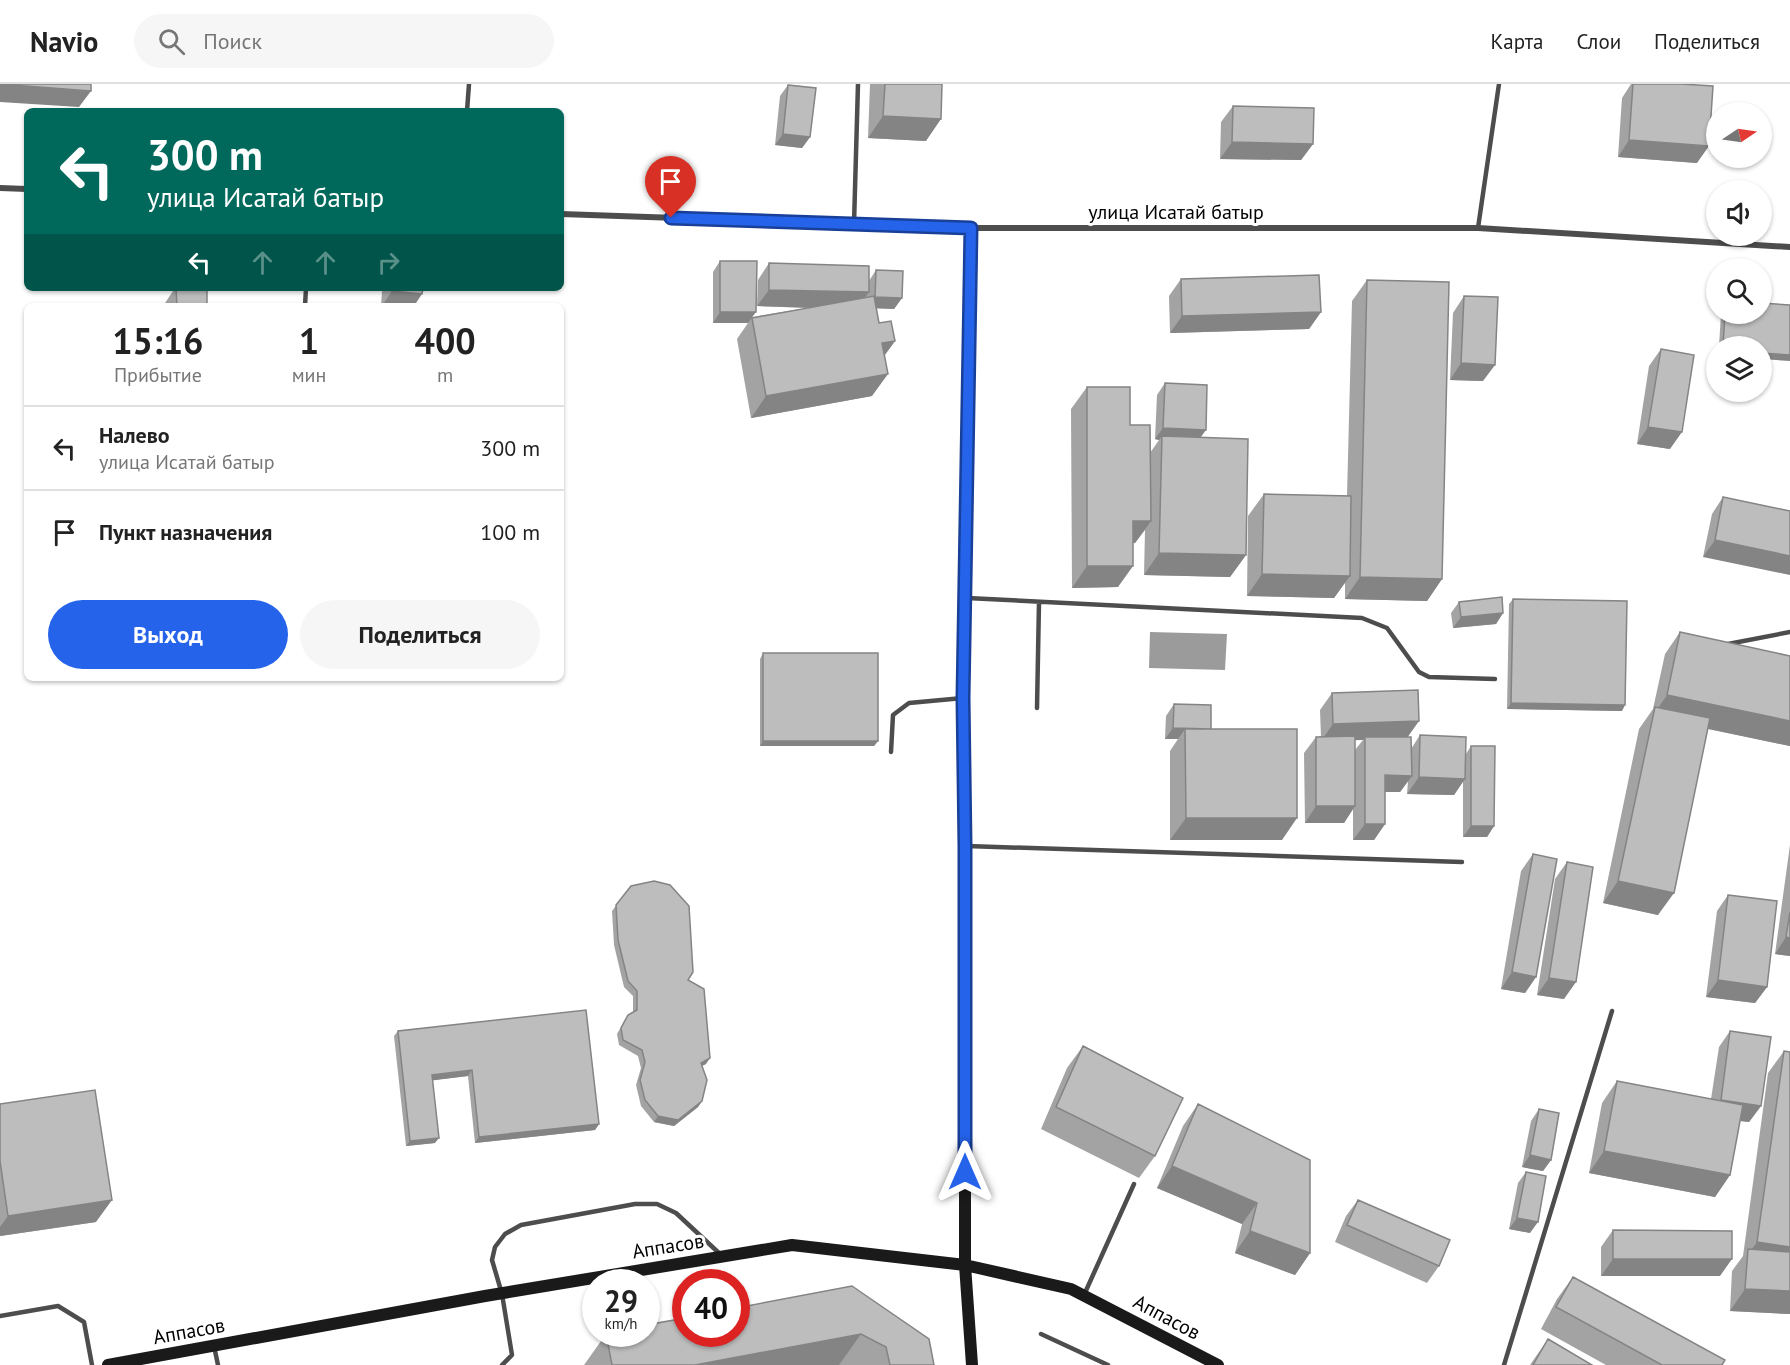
<!DOCTYPE html>
<html lang="ru">
<meta charset="utf-8">
<style>
:root{--surface:#fff;--page:#f6f6f6;--text:#222;--muted:#767676;--line:#e0e0e0;--accent:#2563eb}
body{margin:0;font-family:"PT Sans",sans-serif;background:var(--page);color:var(--text);height:100vh;display:flex;flex-direction:column;font-size:22px;white-space:nowrap}
*{box-sizing:border-box;margin:0}
p{font-size:20px;color:var(--muted)}
.icon{flex:none;width:33px;height:33px;fill:none;stroke:currentColor;stroke-width:2;stroke-linecap:round;stroke-linejoin:round}
.map{position:relative;flex:1;overflow:hidden}
.drawer{position:absolute;left:24px;top:219px;width:540px;height:378px;display:flex;flex-direction:column;background:var(--surface);border-radius:9px;box-shadow:0 2px 4px #0004}
.drawer>*{flex:none}
.banner{position:absolute;left:24px;top:24px;width:540px;height:183px;border-radius:9px;box-shadow:0 2px 4px #0004;background:#00695c;color:#fff;overflow:hidden}
.needle{width:39px;rotate:77deg}
.buttons{position:absolute;left:1706px;top:18px;display:grid;gap:12px}
.buttons a{display:grid;place-items:center;width:66px;height:66px;border-radius:50%;background:var(--surface);box-shadow:0 2px 4px #0004;font-size:30px}
.speed{position:absolute;left:582px;top:1185px;display:flex;gap:12px;font-size:30px;font-weight:700;text-align:center}
.speed>*{display:grid;place-content:center;width:78px;height:78px;border-radius:50%;background:var(--surface);box-shadow:0 2px 4px #0004;line-height:1}
.speed small{font-size:15px;font-weight:400}
.speed .limit{border:9px solid #d22;background:#fff;color:#111}
.pin{position:absolute;display:grid;place-items:center;width:51px;height:51px;color:#fff;margin:-62px -26px;border-radius:50% 50% 50% 0;rotate:-45deg;box-shadow:0 0 6px #0007}
.pin .icon{rotate:45deg}
.me{position:absolute;width:66px;margin:-33px;rotate:0deg;stroke-linejoin:round;filter:drop-shadow(0 0 4px #0008)}
.turn{display:flex;align-items:center;gap:21px;height:126px;padding:0 24px;font-size:27px}
.turn .icon{width:78px;height:78px;stroke-width:2.5}
.turn b{display:block;font-size:42px;line-height:51px}
.lanes{display:flex;align-items:center;height:57px;padding:0 24px;background:#0003;justify-content:center;gap:30px;direction:ltr}
.lanes .off{opacity:.35}
.eta{display:flex;justify-content:space-evenly;align-items:center;height:102px;text-align:center}
.eta b{font-size:36px;font-weight:700;line-height:42px}
.action{display:flex;gap:12px;margin-top:auto;padding:12px 24px}
.action a{flex:1;height:69px;border-radius:36px;background:var(--accent);color:#fff;font-size:24px;font-weight:700;line-height:69px;text-align:center}
.action a+a{background:var(--page);color:var(--text)}
ul{padding:0;list-style:none}
li{display:flex;align-items:center;gap:18px;height:84px;padding:0 24px;border-top:2px solid var(--line)}
li div{flex:1}
li b{display:block;font-size:22px}
li em{font-style:normal}
header{display:flex;align-items:center;gap:36px;box-sizing:border-box;height:84px;padding:0 30px;background:var(--surface);border-bottom:2px solid var(--line)}
header strong{font-size:28px}
nav{display:flex;gap:33px;margin-inline-start:auto;font-size:21px}
.search{width:420px;height:54px;background:var(--page);display:flex;align-items:center;gap:15px;box-sizing:border-box;padding:0 21px;border-radius:33px;color:var(--muted);font-size:22px}
.map>svg:first-child{display:block}
</style>
<header>
<strong>Navio</strong>
<div class="search"><svg class="icon" aria-label="search" viewBox="0 0 24 24"><circle cx="10" cy="10" r="6"/><path d="M15 15l6 6"/></svg>Поиск</div>
<nav><a>Карта</a><a>Слои</a><a>Поделиться</a></nav>
</header>
<div class="map">
<svg width="1790" height="1281" viewBox="0 0 1790 1281">
<rect width="100%" height="100%" fill="#fff"/>
<path fill="#9b9b9b" d="M 1150,548 L 1227,550 L 1225,586 L 1149,584 Z"/>
<g fill="none" stroke-linecap="round" stroke-linejoin="round">
<path stroke="#4d4d4d" stroke-width="4.5" d="M 467,27 L 469,0
M 854,140 L 858,0
M 1478,144 L 1499,0
M 305,222 L 306,204
M 967,514 L 1362,534 L 1387,544 L 1419,588 L 1429,593 L 1495,595
M 1728,560 L 1790,548
M 1037,624 L 1039,518
M 891,668 L 893,631 L 909,619 L 963,614
M 967,762 L 1462,778
M 1084,1211 L 1134,1100
M 0,1232 L 58,1222 L 84,1238 L 92,1281
M 1041,1250 L 1108,1281
M 214,1262 L 218,1281
M 502,1281 L 512,1271 L 502,1210 L 492,1176 L 495,1163 L 505,1150 L 521,1141 L 635,1120 L 657,1120 L 676,1129 L 720,1170
M 1504,1281 L 1612,927"/>
<path stroke="#4d4d4d" stroke-width="6" d="M 0,104 L 27,105
M 561,130 L 971,144 L 1478,144 L 1790,163"/>
<path stroke="#1a1a1a" stroke-width="12" d="M 971,144 L 963,614 L 965,762 L 965,1181 L 972,1281
M 108,1281 L 485,1212 L 792,1161 L 965,1181 L 1071,1205 L 1218,1281"/>
</g>
<path fill="#a3a3a3" fill-rule="evenodd" d="M 870,0 L 942,0 L 926,57 L 868,54 Z
M 1631,0 L 1681,0 L 1697,79 L 1618,73 L 1622,14 Z
M 788,1 L 810,53 L 802,64 L 775,61 L 780,12 Z
M 1233,22 L 1313,60 L 1301,76 L 1220,75 L 1221,38 Z
M 720,177 L 752,233 L 807,224 L 757,222 L 758,196 L 769,179 L 869,197 L 876,186 L 902,214 L 894,225 L 876,224 L 879,239 L 895,257 L 884,272 L 872,312 L 751,334 L 737,255 L 748,239 L 713,239 L 713,188 Z
M 1181,195 L 1321,228 L 1309,245 L 1170,249 L 1169,212 Z
M 1367,196 L 1442,495 L 1427,517 L 1345,515 L 1345,498 L 1334,514 L 1247,512 L 1248,432 L 1264,410 L 1347,412 L 1352,217 Z
M 175,204 L 207,204 L 207,222 L 165,222 L 165,219 Z
M 354,204 L 423,204 L 414,222 L 381,222 L 382,207 Z
M 1464,212 L 1483,297 L 1450,296 L 1453,229 Z
M 1721,230 L 1761,230 L 1761,262 L 1719,262 Z
M 1661,265 L 1670,365 L 1637,360 L 1649,282 Z
M 1165,299 L 1200,353 L 1246,471 L 1230,493 L 1144,491 L 1145,446 L 1135,459 L 1133,459 L 1118,503 L 1072,504 L 1071,325 L 1087,303 L 1130,341 L 1150,369 L 1159,356 L 1155,355 L 1157,311 Z
M 1723,413 L 1790,427 L 1703,473 L 1712,430 Z
M 1513,515 L 1622,627 L 1507,625 L 1509,520 Z
M 1459,518 L 1503,529 L 1496,540 L 1453,544 L 1451,529 Z
M 1680,548 L 1790,572 L 1790,662 L 1708,645 L 1658,831 L 1603,819 L 1639,645 L 1653,625 L 1665,570 Z
M 763,569 L 878,657 L 874,662 L 760,662 L 760,575 Z
M 1332,609 L 1408,653 L 1411,665 L 1420,651 L 1466,670 L 1471,662 L 1494,742 L 1487,753 L 1463,753 L 1463,697 L 1454,711 L 1407,710 L 1408,697 L 1400,708 L 1385,708 L 1385,740 L 1374,756 L 1353,756 L 1353,725 L 1344,739 L 1305,739 L 1304,669 L 1316,653 L 1321,653 L 1320,626 ZM 1355,656 L 1363,656 L 1355,666 Z
M 1174,620 L 1211,645 L 1282,756 L 1170,756 L 1170,667 L 1178,655 L 1165,655 L 1166,632 Z
M 1790,761 L 1790,872 L 1775,870 Z
M 1533,770 L 1536,893 L 1525,909 L 1501,905 L 1521,787 Z
M 1567,778 L 1564,915 L 1537,911 L 1555,795 Z
M 631,802 L 688,896 L 706,980 L 702,982 L 702,1017 L 698,1023 L 674,1042 L 654,1038 L 641,1022 L 636,1001 L 641,984 L 638,972 L 619,961 L 617,950 L 628,931 L 633,928 L 633,912 L 624,903 L 614,861 L 612,827 Z
M 1728,811 L 1767,903 L 1755,919 L 1706,913 L 1717,827 Z
M 398,947 L 599,1040 L 595,1046 L 475,1059 L 468,992 L 433,996 L 435,1059 L 406,1062 L 394,952 Z
M 1730,947 L 1761,1022 L 1749,1038 L 1740,1037 L 1730,1091 L 1715,1113 L 1589,1089 L 1602,1019 L 1617,997 L 1711,1015 L 1719,963 Z
M 1083,962 L 1155,1072 L 1139,1094 L 1041,1045 L 1067,984 Z
M 1784,967 L 1790,968 L 1790,1230 L 1730,1227 L 1732,1187 L 1743,1172 L 1768,989 Z
M 0,1020 L 96,1138 L 0,1152 Z
M 1198,1020 L 1310,1169 L 1295,1191 L 1235,1169 L 1242,1140 L 1157,1104 L 1183,1042 Z
M 1539,1025 L 1551,1076 L 1543,1087 L 1522,1083 L 1531,1037 Z
M 1526,1088 L 1530,1149 L 1509,1145 L 1518,1099 Z
M 1358,1116 L 1439,1182 L 1427,1199 L 1335,1158 L 1346,1132 Z
M 1613,1146 L 1720,1192 L 1601,1192 L 1601,1163 Z
M 1573,1193 L 1722,1281 L 1606,1281 L 1541,1245 L 1557,1215 Z
M 852,1202 L 934,1281 L 584,1281 L 606,1250 Z
M 1548,1255 L 1592,1281 L 1530,1281 Z"/>
<path fill="#848484" d="M 0,0 L 91,7 L 79,23 L 0,18 Z
M 883,32 L 941,35 L 926,57 L 868,54 Z
M 783,50 L 810,53 L 802,64 L 775,61 Z
M 1629,56 L 1709,62 L 1697,79 L 1618,73 Z
M 1232,58 L 1313,60 L 1301,76 L 1220,75 Z
M 354,204 L 384,204 L 382,207 Z
M 769,206 L 869,208 L 857,225 L 757,222 Z
M 392,207 L 422,210 L 414,222 L 382,222 Z
M 875,213 L 902,214 L 894,225 L 867,224 Z
M 720,228 L 756,228 L 748,239 L 713,239 Z
M 1321,228 L 1309,245 L 1170,249 L 1182,232 Z
M 895,257 L 879,279 L 882,259 Z
M 1761,269 L 1790,271 L 1790,277 L 1761,275 Z
M 1461,279 L 1495,281 L 1483,297 L 1450,296 Z
M 888,290 L 872,312 L 751,334 L 766,312 Z
M 1648,343 L 1682,348 L 1670,365 L 1637,360 Z
M 1163,344 L 1206,346 L 1198,357 L 1162,352 L 1159,356 L 1155,355 Z
M 1133,437 L 1151,437 L 1135,459 L 1118,459 Z
M 1715,456 L 1790,472 L 1790,491 L 1703,473 Z
M 1159,469 L 1246,471 L 1230,493 L 1144,491 Z
M 1087,482 L 1133,482 L 1118,503 L 1072,504 Z
M 1262,490 L 1350,492 L 1334,514 L 1247,512 Z
M 1360,493 L 1442,495 L 1427,517 L 1345,515 Z
M 1503,529 L 1496,540 L 1453,544 L 1461,533 Z
M 1667,611 L 1790,637 L 1790,662 L 1652,633 Z
M 1511,619 L 1625,621 L 1622,627 L 1507,625 Z
M 1419,637 L 1407,654 L 1365,653 L 1363,656 L 1321,657 L 1333,640 Z
M 1173,644 L 1211,645 L 1185,645 L 1178,655 L 1165,655 Z
M 763,657 L 878,657 L 874,662 L 760,662 Z
M 1385,691 L 1412,692 L 1400,708 L 1373,708 Z
M 1419,693 L 1465,695 L 1454,711 L 1407,710 Z
M 1316,722 L 1355,722 L 1344,739 L 1305,739 Z
M 1186,734 L 1297,734 L 1282,756 L 1170,756 Z
M 1365,740 L 1385,740 L 1374,756 L 1353,756 Z
M 1471,742 L 1494,742 L 1487,753 L 1463,753 Z
M 1618,797 L 1674,809 L 1658,831 L 1603,819 Z
M 1786,853 L 1790,854 L 1790,872 L 1775,870 Z
M 1512,888 L 1536,893 L 1525,909 L 1501,905 Z
M 1549,894 L 1576,898 L 1564,915 L 1537,911 Z
M 1718,896 L 1767,903 L 1755,919 L 1706,913 Z
M 710,974 L 706,980 L 697,984 L 701,979 Z
M 472,986 L 468,992 L 428,997 L 432,991 Z
M 1721,1016 L 1761,1022 L 1749,1038 L 1709,1033 Z
M 702,1017 L 698,1023 L 674,1042 L 654,1038 L 658,1032 Z
M 599,1040 L 595,1046 L 475,1059 L 479,1053 Z
M 439,1054 L 435,1059 L 406,1062 L 410,1057 Z
M 1604,1067 L 1730,1091 L 1715,1113 L 1589,1089 Z
M 1530,1071 L 1551,1076 L 1543,1087 L 1522,1083 Z
M 1172,1082 L 1257,1119 L 1242,1140 L 1157,1104 Z
M 112,1116 L 96,1138 L 0,1152 L 0,1143 L 8,1132 Z
M 1517,1134 L 1538,1138 L 1530,1149 L 1509,1145 Z
M 1250,1147 L 1310,1169 L 1295,1191 L 1235,1169 Z
M 1757,1158 L 1790,1163 L 1790,1187 L 1747,1172 Z
M 1613,1175 L 1732,1175 L 1720,1192 L 1601,1192 Z
M 1745,1205 L 1790,1207 L 1790,1230 L 1730,1227 Z
M 861,1250 L 839,1281 L 695,1281 Z"/>
<path fill="#bdbdbd" stroke="#848484" stroke-width="1.5" d="M 0,0 L 91,0 L 91,7 Z
M 885,0 L 942,0 L 941,35 L 883,32 Z
M 1633,0 L 1681,0 L 1713,2 L 1709,62 L 1629,56 Z
M 788,1 L 816,4 L 810,53 L 783,50 Z
M 1233,22 L 1314,24 L 1313,60 L 1232,58 Z
M 720,177 L 757,177 L 756,228 L 720,228 Z
M 769,179 L 869,182 L 869,208 L 769,206 Z
M 876,186 L 903,187 L 902,214 L 875,213 Z
M 1319,191 L 1321,228 L 1182,232 L 1181,195 Z
M 1367,196 L 1449,198 L 1442,495 L 1360,493 Z
M 176,204 L 207,204 L 207,222 L 177,222 Z
M 393,204 L 423,204 L 422,210 L 392,207 Z
M 874,212 L 879,239 L 891,237 L 895,257 L 882,259 L 888,290 L 766,312 L 752,234 Z
M 1464,212 L 1498,213 L 1495,281 L 1461,279 Z
M 1761,219 L 1790,221 L 1790,271 L 1761,269 L 1761,262 L 1723,262 L 1725,230 L 1761,230 Z
M 1661,265 L 1694,271 L 1682,348 L 1648,343 Z
M 1165,299 L 1207,301 L 1206,346 L 1163,344 Z
M 1087,303 L 1130,303 L 1130,341 L 1150,341 L 1151,437 L 1133,437 L 1133,482 L 1087,482 Z
M 1162,352 L 1248,355 L 1246,471 L 1159,469 Z
M 1264,410 L 1351,412 L 1350,492 L 1262,490 Z
M 1723,413 L 1790,427 L 1790,472 L 1715,456 Z
M 1502,513 L 1503,529 L 1461,533 L 1459,518 Z
M 1513,515 L 1627,517 L 1625,621 L 1511,619 Z
M 1680,548 L 1790,572 L 1790,637 L 1667,611 Z
M 763,569 L 878,569 L 878,657 L 763,657 Z
M 1418,606 L 1419,637 L 1333,640 L 1332,609 Z
M 1174,620 L 1211,621 L 1211,645 L 1173,644 Z
M 1655,623 L 1710,634 L 1674,809 L 1618,797 Z
M 1185,645 L 1297,645 L 1297,734 L 1186,734 Z
M 1420,651 L 1466,653 L 1465,695 L 1419,693 Z
M 1355,652 L 1355,722 L 1316,722 L 1316,653 Z
M 1365,653 L 1411,653 L 1412,692 L 1385,691 L 1385,740 L 1365,740 Z
M 1471,662 L 1495,662 L 1494,742 L 1471,742 Z
M 1533,770 L 1557,775 L 1536,893 L 1512,888 Z
M 1567,778 L 1593,783 L 1576,898 L 1549,894 Z
M 654,797 L 670,801 L 689,822 L 693,888 L 688,896 L 704,905 L 710,974 L 701,979 L 707,996 L 702,1017 L 678,1036 L 658,1032 L 645,1016 L 640,996 L 645,978 L 642,966 L 623,956 L 621,944 L 628,931 L 637,926 L 637,907 L 628,897 L 618,856 L 616,821 L 631,802 Z
M 1728,811 L 1777,817 L 1767,903 L 1718,896 Z
M 1790,828 L 1790,854 L 1786,853 Z
M 586,926 L 599,1040 L 479,1053 L 472,986 L 432,991 L 439,1054 L 410,1057 L 398,947 Z
M 1730,947 L 1771,953 L 1761,1022 L 1721,1016 Z
M 1083,962 L 1183,1014 L 1155,1072 L 1056,1023 Z
M 1784,967 L 1790,968 L 1790,1163 L 1757,1158 Z
M 1617,997 L 1743,1021 L 1730,1091 L 1604,1067 Z
M 95,1006 L 112,1116 L 8,1132 L 0,1077 L 0,1020 Z
M 1198,1020 L 1310,1076 L 1310,1169 L 1250,1147 L 1257,1119 L 1172,1082 Z
M 1539,1025 L 1559,1029 L 1551,1076 L 1530,1071 Z
M 1526,1088 L 1546,1092 L 1538,1138 L 1517,1134 Z
M 1358,1116 L 1450,1156 L 1439,1182 L 1347,1141 Z
M 1613,1146 L 1732,1147 L 1732,1175 L 1613,1175 Z
M 1748,1165 L 1790,1168 L 1790,1207 L 1745,1205 Z
M 1573,1193 L 1725,1276 L 1722,1281 L 1662,1281 L 1556,1223 Z
M 852,1202 L 929,1255 L 934,1281 L 890,1281 L 886,1263 L 861,1250 L 695,1281 L 612,1281 L 606,1250 L 646,1250 L 646,1241 L 686,1234 L 686,1250 L 736,1250 L 736,1224 Z
M 1548,1255 L 1592,1281 L 1533,1281 Z"/>
<g fill="none" stroke-linecap="round" stroke-linejoin="round">
<defs>
<path id="route" d="M 671,134 L 971,144 L 963,614 L 965,762 L 965,1088"/>
</defs>
<use href="#route" stroke="#184099" stroke-width="15"/>
<use href="#route" stroke="#2563eb" stroke-width="10"/>
</g>
<g text-anchor="middle" dominant-baseline="central" stroke-width="6" stroke-linejoin="round" paint-order="stroke">
<g font-size="20" fill="#000" stroke="#fff">
<text x="1176" y="128">улица Исатай батыр</text>
<text transform="translate(668 1162) rotate(-9)">Аппасов</text>
<text transform="translate(1167 1233) rotate(28)">Аппасов</text>
<text transform="translate(189 1247) rotate(-10)">Аппасов</text>
</g>
</g>
</svg>
<div class="buttons">
<a><svg class="needle" viewBox="-14 -14 28 28"><path d="M0-13l5 13h-10z" fill="#e53935"/><path d="M0 13l5-13h-10z" fill="#767676"/></svg></a>
<a><svg class="icon" aria-label="sound" viewBox="0 0 24 24"><path d="M4 9h4l5-4v14l-5-4H4zM17 9q2 3 0 6"/></svg></a>
<a><svg class="icon" aria-label="search" viewBox="0 0 24 24"><circle cx="10" cy="10" r="6"/><path d="M15 15l6 6"/></svg></a>
<a><svg class="icon" aria-label="layers" viewBox="0 0 24 24"><path d="M12 4l9 5-9 5-9-5zM3 14l9 5 9-5"/></svg></a>
</div>
<div class="speed"><div>29<small>km/h</small></div><div class="limit">40</div></div>
<div class="pin" style="left:671px;top:134px;background:#d93025"><svg class="icon" aria-label="arrive" viewBox="0 0 24 24"><path d="M6 21V4h12l-3 4 3 4H6"/></svg></div>
<svg class="me" style="left:965px;top:1088px" viewBox="-20 -20 40 40"><path d="M0-17L14 15 0 8-14 15z" fill="#2563eb" stroke="#fff" stroke-width="4"/></svg>
<div class="banner">
<div class="turn"><svg class="icon" aria-label="left" viewBox="0 0 24 24"><path d="M17 20v-9H6M10 6l-5 5 5 5"/></svg><div><b>300 m</b>улица Исатай батыр</div></div>
<div class="lanes"><svg class="icon" aria-label="left" viewBox="0 0 24 24"><path d="M17 20v-9H6M10 6l-5 5 5 5"/></svg><svg class="icon off" aria-label="ahead" viewBox="0 0 24 24"><path d="M12 20V5M6 11l6-6 6 6"/></svg><svg class="icon off" aria-label="ahead" viewBox="0 0 24 24"><path d="M12 20V5M6 11l6-6 6 6"/></svg><svg class="icon off" aria-label="right" viewBox="0 0 24 24"><path d="M7 20v-9h11M14 6l5 5-5 5"/></svg></div>
</div>
<section class="drawer">
<div class="eta">
<div><b>15:16</b><p>Прибытие</p></div>
<div><b>1</b><p>мин</p></div>
<div><b>400</b><p>m</p></div>
</div>
<ul>
<li><svg class="icon" aria-label="left" viewBox="0 0 24 24"><path d="M17 20v-9H6M10 6l-5 5 5 5"/></svg><div><b>Налево</b><p>улица Исатай батыр</p></div><em>300 m</em></li>
<li><svg class="icon" aria-label="arrive" viewBox="0 0 24 24"><path d="M6 21V4h12l-3 4 3 4H6"/></svg><div><b>Пункт назначения</b></div><em>100 m</em></li>
</ul>
<div class="action"><a>Выход</a><a>Поделиться</a></div>
</section>
</div>
